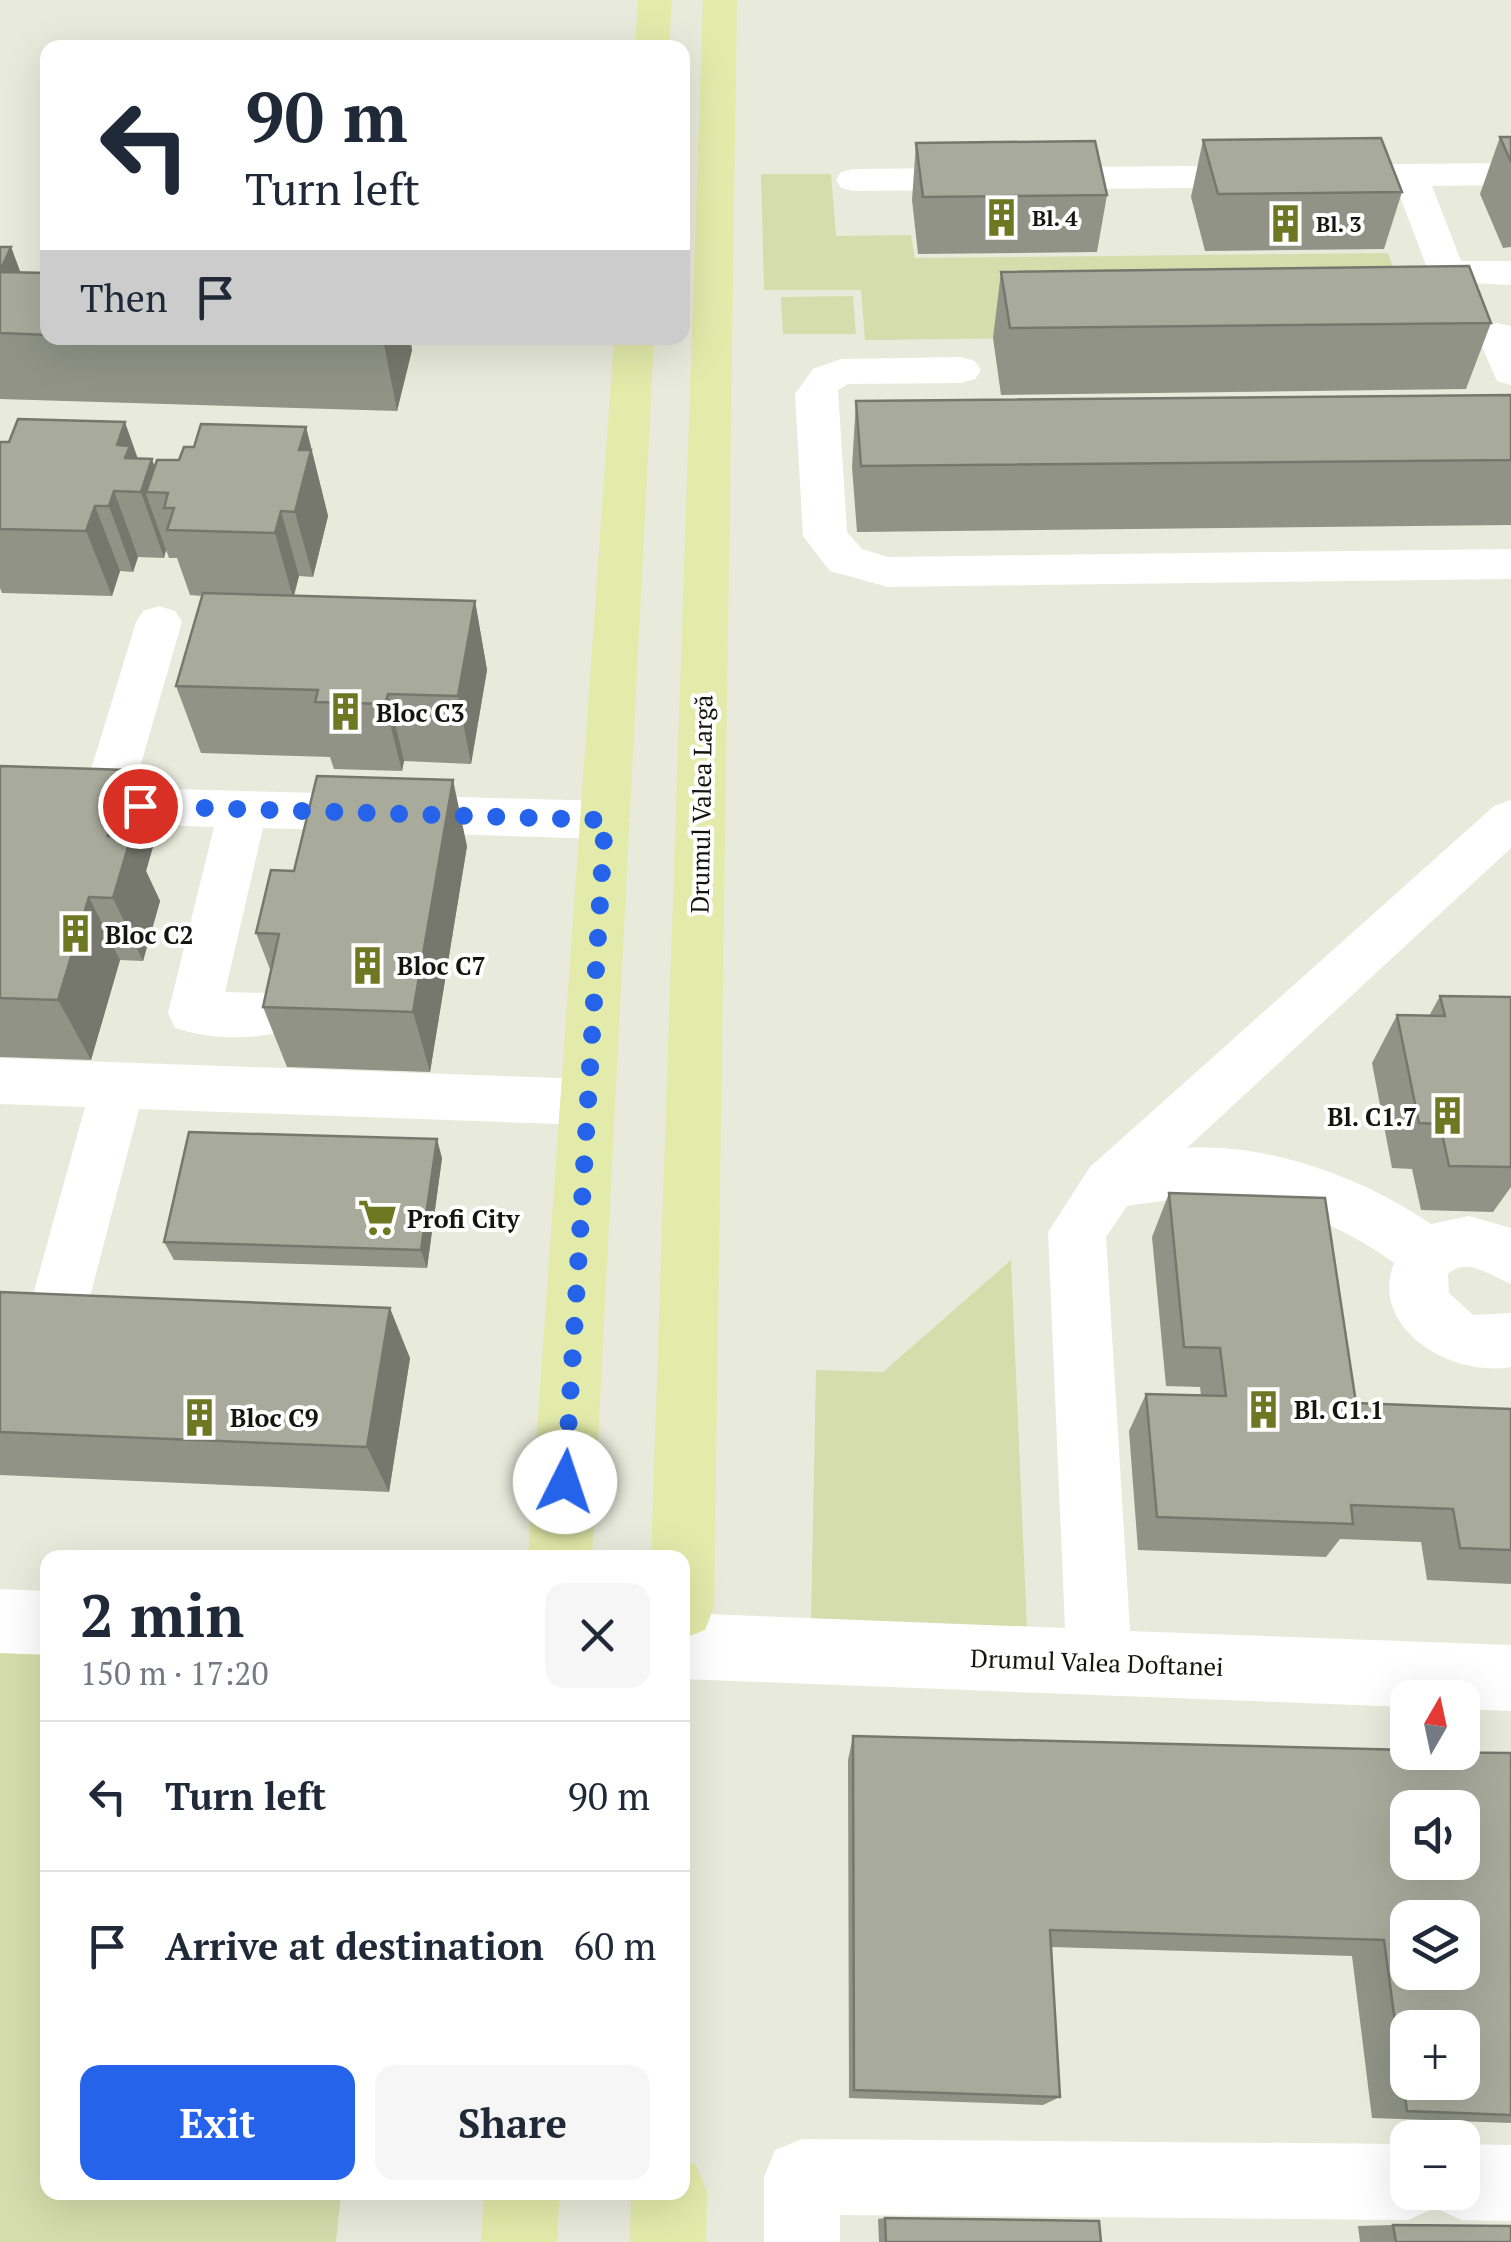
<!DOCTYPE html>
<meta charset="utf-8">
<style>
:root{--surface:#fff;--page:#f6f6f7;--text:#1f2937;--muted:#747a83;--line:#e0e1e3;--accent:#2563eb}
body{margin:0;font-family:"PT Serif",serif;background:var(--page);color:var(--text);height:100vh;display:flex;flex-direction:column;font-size:38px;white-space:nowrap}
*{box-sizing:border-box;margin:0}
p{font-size:32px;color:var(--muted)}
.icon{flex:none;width:55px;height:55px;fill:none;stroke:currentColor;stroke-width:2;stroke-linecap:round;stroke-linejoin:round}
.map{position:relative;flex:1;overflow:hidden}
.sheet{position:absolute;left:40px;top:1550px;width:650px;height:650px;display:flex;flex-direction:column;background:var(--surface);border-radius:20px;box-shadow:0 10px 40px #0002}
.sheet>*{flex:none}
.top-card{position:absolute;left:40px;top:40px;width:650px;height:305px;border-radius:20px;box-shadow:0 10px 40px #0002;background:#fff;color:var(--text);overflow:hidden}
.needle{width:65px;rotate:9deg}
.tools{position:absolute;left:1390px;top:1680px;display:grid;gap:20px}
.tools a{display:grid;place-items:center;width:90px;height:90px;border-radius:20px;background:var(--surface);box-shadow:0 10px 40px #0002;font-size:50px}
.pin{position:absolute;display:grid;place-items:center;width:85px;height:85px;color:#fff;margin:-42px;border:5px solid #fff;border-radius:50%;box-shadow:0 2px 10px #0007}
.me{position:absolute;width:110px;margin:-55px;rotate:4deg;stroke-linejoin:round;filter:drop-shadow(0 0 8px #0008)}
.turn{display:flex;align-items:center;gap:35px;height:210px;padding:0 40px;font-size:45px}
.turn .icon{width:130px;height:130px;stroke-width:2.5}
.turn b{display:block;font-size:70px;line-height:85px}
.then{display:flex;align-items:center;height:95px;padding:0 40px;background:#0003;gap:20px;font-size:38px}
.round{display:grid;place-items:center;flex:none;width:105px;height:105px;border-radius:20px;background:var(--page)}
.headline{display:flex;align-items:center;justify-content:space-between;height:170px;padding:0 40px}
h1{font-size:60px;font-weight:700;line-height:75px}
.primary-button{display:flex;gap:20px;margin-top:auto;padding:20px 40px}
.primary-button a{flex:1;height:115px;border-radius:20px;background:var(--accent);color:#fff;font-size:40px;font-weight:700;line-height:115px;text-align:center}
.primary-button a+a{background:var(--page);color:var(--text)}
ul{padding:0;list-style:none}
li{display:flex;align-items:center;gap:30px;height:150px;padding:0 40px;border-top:2px solid var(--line)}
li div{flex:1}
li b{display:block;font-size:38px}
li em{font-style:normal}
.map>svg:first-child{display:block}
</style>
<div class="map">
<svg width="1511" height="2242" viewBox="0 0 1511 2242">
<rect width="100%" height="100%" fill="#e8ebdb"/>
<path fill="#d5ddac" d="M 761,174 L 831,174 L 836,236 L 911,235 L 915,258 L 1388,253 L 1399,285 L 1445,333 L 865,340 L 861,290 L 764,290 Z
M 853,296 L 856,334 L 783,334 L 781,297 Z
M 1011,1260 L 1027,1629 L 811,1621 L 816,1370 L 883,1372 Z
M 0,1614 L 47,1617 L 48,2192 L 341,2193 L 336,2242 L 0,2242 Z"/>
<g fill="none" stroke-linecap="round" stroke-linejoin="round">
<path fill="#fff" fill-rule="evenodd" d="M 1511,163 L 1511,185 L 1432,186 L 1461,261 L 1511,261 L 1511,285 L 1432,281 L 1396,186 L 854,191 L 841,188 L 836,180 L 841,172 L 854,169 Z
M 1497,323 L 1511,326 L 1511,385 L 1497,381 L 1477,335 L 1483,326 Z
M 961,357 L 975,361 L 981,370 L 975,379 L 961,383 L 848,384 L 838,390 L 847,532 L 862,549 L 888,557 L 1511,549 L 1511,579 L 888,587 L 830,571 L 803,536 L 795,394 L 813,369 L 841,359 Z
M 159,606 L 175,611 L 182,622 L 134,788 L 605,801 L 622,807 L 630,820 L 622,833 L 605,839 L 263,828 L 225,992 L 267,993 L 286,1000 L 293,1015 L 286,1030 C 253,1041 208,1039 175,1028 L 168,1013 L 214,827 L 0,820 L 0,784 L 86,786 L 136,622 L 143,611 Z
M 1511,800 L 1511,848 L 1187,1148 C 1270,1143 1363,1178 1431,1224 L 1469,1216 L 1511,1228 L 1511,1284 C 1491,1276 1466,1256 1448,1274 L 1449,1293 L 1473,1315 L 1511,1313 L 1511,1367 C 1454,1378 1368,1330 1394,1263 C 1309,1202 1229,1188 1127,1206 L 1106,1237 L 1130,1631 L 1511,1645 L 1511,1711 L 1462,1709 L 1462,1698 L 1408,1698 L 1408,1707 L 682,1679 L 682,1613 L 1065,1628 L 1048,1232 L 1090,1167 L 1494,806 Z
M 0,1058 L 588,1079 L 607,1086 L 615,1102 L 607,1118 L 588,1125 L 139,1109 L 84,1320 L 76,1339 L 55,1347 L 34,1339 L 26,1320 L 85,1107 L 0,1104 Z
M 0,1589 L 48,1591 L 48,1655 L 0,1653 Z
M 802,2139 L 1408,2144 L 1408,2192 L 1462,2192 L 1462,2144 L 1511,2145 L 1511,2221 L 1462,2220 L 1435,2208 L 1408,2220 L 840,2215 L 840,2242 L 764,2242 L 764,2177 L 775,2150 Z"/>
<path fill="#e2ebaa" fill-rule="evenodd" d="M 638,0 L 672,0 L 669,48 L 635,48 Z
M 703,0 L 737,0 L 714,1607 L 705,1630 L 682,1639 L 682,1558 L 651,1558 Z
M 614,338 L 654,338 L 592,1558 L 528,1558 Z
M 682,2160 L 696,2165 L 707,2192 L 706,2242 L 630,2242 L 631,2192 L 682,2192 Z
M 484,2192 L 560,2192 L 557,2242 L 481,2242 Z"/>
</g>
<path fill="#909386" d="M 1500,137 L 1511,137 L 1511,247 L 1503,248 L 1480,194 Z
M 1203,140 L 1402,192 L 1384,249 L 1205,251 L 1191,197 Z
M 916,143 L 1107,195 L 1097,252 L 918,254 L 912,200 Z
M 0,247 L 11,247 L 20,272 L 48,273 L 48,338 L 410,338 L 412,350 L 397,411 L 0,399 Z
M 1001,272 L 1491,323 L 1466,389 L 1001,395 L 993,338 Z
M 1511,395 L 1511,525 L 857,532 L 852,467 L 856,401 Z
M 306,427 L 328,516 L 313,577 L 299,576 L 294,596 L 475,601 L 487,670 L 471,764 L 404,761 L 402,771 L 334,769 L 330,757 L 201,753 L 176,686 L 202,596 L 190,595 L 177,558 L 169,558 L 166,550 L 164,558 L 138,557 L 133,572 L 120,571 L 112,596 L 2,593 L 0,588 L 0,442 L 138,459 L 155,466 L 179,460 L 194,447 Z
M 0,766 L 128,770 L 156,836 L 146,871 L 160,901 L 143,961 L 120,960 L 91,1060 L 0,1057 Z
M 467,846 L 430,1072 L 287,1067 L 263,1007 L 271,972 L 256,933 L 294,871 Z
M 1440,996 L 1511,997 L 1511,1187 L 1493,1212 L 1421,1210 L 1412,1169 L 1392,1168 L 1372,1063 L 1397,1015 L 1429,1016 Z
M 442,1158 L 427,1268 L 174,1260 L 164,1242 Z
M 1169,1193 L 1356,1403 L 1511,1409 L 1511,1584 L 1427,1580 L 1421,1542 L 1340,1539 L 1326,1557 L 1138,1550 L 1129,1431 L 1146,1394 L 1201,1396 L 1200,1387 L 1166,1386 L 1152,1237 Z
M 0,1292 L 410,1358 L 389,1492 L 0,1475 Z
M 853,1736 L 1511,1753 L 1511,2123 L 1372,2118 L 1352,1956 L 1051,1947 L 1060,2097 L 1043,2105 L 849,2098 L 848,1760 Z
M 885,2218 L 1101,2242 L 879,2242 L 878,2219 Z
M 1393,2225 L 1511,2242 L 1360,2242 L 1358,2226 Z"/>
<path fill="#76786d" d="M 11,247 L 36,314 L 0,272 Z
M 386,338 L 410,338 L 412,350 L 397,411 L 384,344 Z
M 125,422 L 145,479 L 152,459 L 164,493 L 147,492 L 146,494 L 166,550 L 164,558 L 141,492 L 117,445 Z
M 306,427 L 328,516 L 313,577 L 295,512 L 299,450 Z
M 114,491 L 138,557 L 133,572 L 109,506 Z
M 95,506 L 120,571 L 112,596 L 86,531 Z
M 281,511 L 299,576 L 293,598 L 275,533 Z
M 475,601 L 487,670 L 471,764 L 458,696 Z
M 388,694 L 404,761 L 402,771 L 385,704 Z
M 128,770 L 156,836 L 146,871 L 160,901 L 143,961 L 113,898 L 108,836 Z
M 453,780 L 467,846 L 430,1072 L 413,1012 Z
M 89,897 L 120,960 L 91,1060 L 58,1000 Z
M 437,1139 L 442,1158 L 427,1268 L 421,1250 Z
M 390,1308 L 410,1358 L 389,1492 L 367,1447 Z"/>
<path fill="#a8ab9c" stroke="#76786d" stroke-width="2.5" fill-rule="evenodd" d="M 1500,137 L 1511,137 L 1511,162 Z
M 1381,138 L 1402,192 L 1218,194 L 1203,140 Z
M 1095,141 L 1107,195 L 923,197 L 916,143 Z
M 0,247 L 11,247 L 0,271 Z
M 1469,266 L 1491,323 L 1010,328 L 1001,272 Z
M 0,272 L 48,273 L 48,335 L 0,333 Z
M 149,338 L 386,338 L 384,344 Z
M 1511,395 L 1511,460 L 861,466 L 856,401 Z
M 18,419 L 125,422 L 117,445 L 130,446 L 125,458 L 152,459 L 141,492 L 114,491 L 109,506 L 95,506 L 86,531 L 0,529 L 0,442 L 9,442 Z
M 201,424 L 306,427 L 299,450 L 311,450 L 295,512 L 281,511 L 275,533 L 167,530 L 174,508 L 164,508 L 168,493 L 146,492 L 157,460 L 179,460 L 184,447 L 194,447 Z
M 203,593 L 475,601 L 458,696 L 388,694 L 385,704 L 315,702 L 318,690 L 176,686 Z
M 0,766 L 128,770 L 108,836 L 131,837 L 113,898 L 89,897 L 58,1000 L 0,998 Z
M 317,776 L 453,780 L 413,1012 L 263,1007 L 279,934 L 256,933 L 271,870 L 294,871 Z
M 1440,996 L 1511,997 L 1511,1167 L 1449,1166 L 1440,1124 L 1419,1123 L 1397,1015 L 1445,1016 Z
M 189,1132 L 437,1139 L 421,1250 L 164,1242 Z
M 1169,1193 L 1325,1198 L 1356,1403 L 1511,1409 L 1511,1550 L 1460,1548 L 1453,1509 L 1351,1505 L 1353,1524 L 1157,1517 L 1146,1394 L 1226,1396 L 1220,1348 L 1184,1347 Z
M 0,1292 L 390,1308 L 367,1447 L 0,1432 Z
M 853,1736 L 1408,1750 L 1408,1752 L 1511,1753 L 1511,2115 L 1407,2111 L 1384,1940 L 1050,1930 L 1060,2097 L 854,2090 ZM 1408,1808 L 1462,1808 L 1462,1862 L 1408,1862 ZM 1408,1918 L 1462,1918 L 1462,1972 L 1408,1972 ZM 1408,2028 L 1462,2028 L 1462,2082 L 1408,2082 Z
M 885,2218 L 1099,2221 L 1101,2242 L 886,2242 Z
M 1393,2225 L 1511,2226 L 1511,2242 L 1396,2242 Z"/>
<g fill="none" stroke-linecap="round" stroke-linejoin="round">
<path stroke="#2563eb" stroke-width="18" stroke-dasharray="0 32.4" d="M 140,806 L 605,820 L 565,1482"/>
</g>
<defs>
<symbol id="building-bare" viewBox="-9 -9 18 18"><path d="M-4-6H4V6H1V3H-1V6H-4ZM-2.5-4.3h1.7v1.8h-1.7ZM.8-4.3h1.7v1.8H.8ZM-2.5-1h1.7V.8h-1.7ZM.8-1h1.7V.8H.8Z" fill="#6e7722" stroke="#fff" stroke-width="2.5" paint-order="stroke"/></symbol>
<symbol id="supermarket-bare" viewBox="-9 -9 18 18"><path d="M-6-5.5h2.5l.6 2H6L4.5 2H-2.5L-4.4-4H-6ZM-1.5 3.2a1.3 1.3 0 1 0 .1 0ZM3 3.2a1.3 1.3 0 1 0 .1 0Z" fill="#6e7722" stroke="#fff" stroke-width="2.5" paint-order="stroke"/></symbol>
</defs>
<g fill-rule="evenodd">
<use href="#building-bare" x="974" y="190" width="55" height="55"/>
<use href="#building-bare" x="1258" y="196" width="55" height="55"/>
<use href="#building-bare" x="318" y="684" width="55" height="55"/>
<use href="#building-bare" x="48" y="906" width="55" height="55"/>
<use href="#building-bare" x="340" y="938" width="55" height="55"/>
<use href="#building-bare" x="1420" y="1088" width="55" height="55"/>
<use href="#supermarket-bare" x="350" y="1190" width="55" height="55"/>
<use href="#building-bare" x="1236" y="1382" width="55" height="55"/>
<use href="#building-bare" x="172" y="1390" width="55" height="55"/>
</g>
<g text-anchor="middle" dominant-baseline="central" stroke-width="8" stroke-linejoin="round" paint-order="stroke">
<g font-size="22" font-weight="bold" fill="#151510" stroke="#fff" text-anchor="start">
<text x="1032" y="217">Bl. 4</text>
<text x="1316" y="223">Bl. 3</text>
</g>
<g font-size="25" font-weight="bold" fill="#151510" stroke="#fff" text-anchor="start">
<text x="376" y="712">Bloc C3</text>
<text x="105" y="934">Bloc C2</text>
<text x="397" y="965">Bloc C7</text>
<text x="1417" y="1116" text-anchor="end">Bl. C1.7</text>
<text x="407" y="1218">Profi City</text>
<text x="1294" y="1409">Bl. C1.1</text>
<text x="230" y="1417">Bloc C9</text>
</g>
<g font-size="25" fill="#151510" stroke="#fff">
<text transform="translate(701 804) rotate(-89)">Drumul Valea Largă</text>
<text transform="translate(1097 1662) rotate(2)">Drumul Valea Doftanei</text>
</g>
</g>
</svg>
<div class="tools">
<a><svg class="needle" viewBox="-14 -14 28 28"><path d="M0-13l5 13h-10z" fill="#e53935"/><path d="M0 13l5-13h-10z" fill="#747a83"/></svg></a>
<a><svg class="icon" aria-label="sound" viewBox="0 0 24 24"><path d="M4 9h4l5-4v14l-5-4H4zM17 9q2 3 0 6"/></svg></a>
<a><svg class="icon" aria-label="layers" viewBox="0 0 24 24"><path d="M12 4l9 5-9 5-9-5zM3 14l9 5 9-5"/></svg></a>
<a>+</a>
<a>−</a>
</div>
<div class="pin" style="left:140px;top:806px;background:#d93025"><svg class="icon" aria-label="arrive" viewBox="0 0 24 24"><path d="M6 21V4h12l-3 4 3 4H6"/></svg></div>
<svg class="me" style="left:565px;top:1482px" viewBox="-20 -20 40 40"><circle r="19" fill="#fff"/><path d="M0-13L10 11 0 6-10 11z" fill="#2563eb"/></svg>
<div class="top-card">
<div class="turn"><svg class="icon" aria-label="left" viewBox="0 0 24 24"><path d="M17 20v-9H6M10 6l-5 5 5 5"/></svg><div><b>90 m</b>Turn left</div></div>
<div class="then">Then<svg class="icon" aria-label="arrive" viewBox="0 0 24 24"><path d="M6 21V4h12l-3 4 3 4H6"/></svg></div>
</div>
<section class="sheet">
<div class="headline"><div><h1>2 min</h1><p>150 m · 17:20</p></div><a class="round"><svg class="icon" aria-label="close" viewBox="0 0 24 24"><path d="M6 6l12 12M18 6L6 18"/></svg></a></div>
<ul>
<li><svg class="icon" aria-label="left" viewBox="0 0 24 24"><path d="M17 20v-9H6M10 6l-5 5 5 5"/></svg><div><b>Turn left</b></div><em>90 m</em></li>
<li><svg class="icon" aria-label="arrive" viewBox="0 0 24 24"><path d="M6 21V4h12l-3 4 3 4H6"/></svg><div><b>Arrive at destination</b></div><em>60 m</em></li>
</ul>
<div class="primary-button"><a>Exit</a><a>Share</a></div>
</section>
</div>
